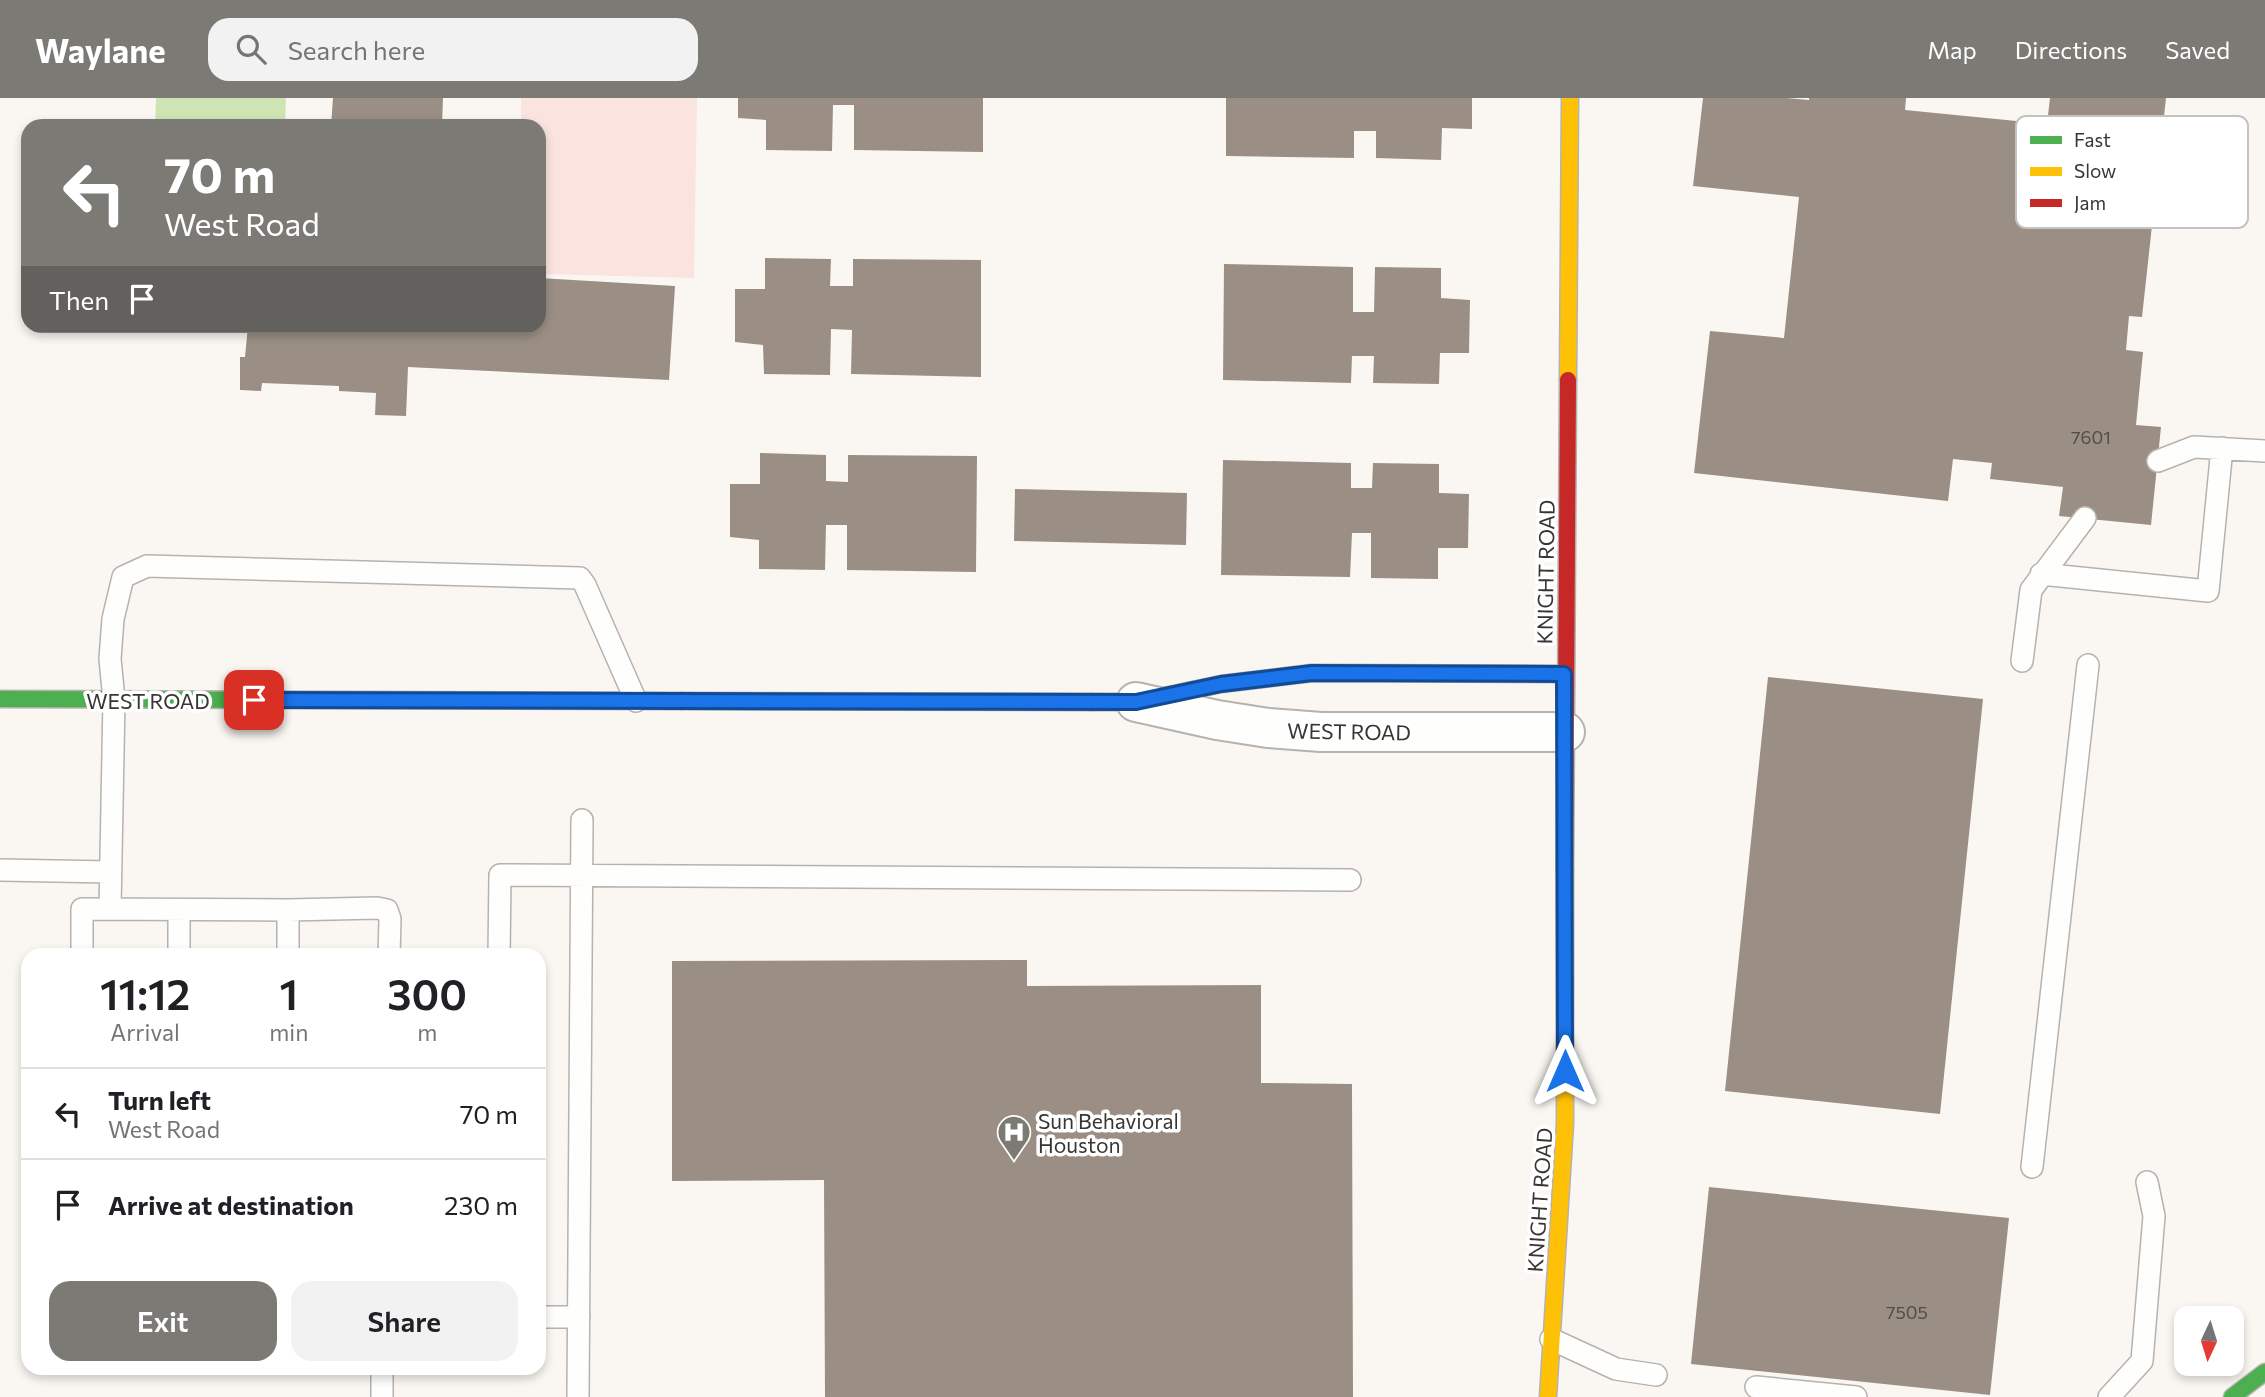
<!DOCTYPE html>
<style>
:root{--surface:#fff;--page:#f2f2f2;--text:#202124;--muted:#757577;--line:#e0e0e0;--accent:#7c7a75}
body{margin:0;font-family:Commissioner,sans-serif;background:var(--page);color:var(--text);height:100vh;display:flex;flex-direction:column;font-size:26px;white-space:nowrap}
*{box-sizing:border-box;margin:0}
p{font-size:23px;color:var(--muted)}
.icon{flex:none;width:38px;height:38px;fill:none;stroke:currentColor;stroke-width:2;stroke-linecap:round;stroke-linejoin:round}
.map{position:relative;flex:1;overflow:hidden}
.drawer{position:absolute;left:21px;top:850px;width:525px;height:427px;display:flex;flex-direction:column;background:var(--surface);border-radius:21px;box-shadow:0 4px 10px #0003}
.drawer>*{flex:none}
.guide{position:absolute;left:21px;top:21px;width:525px;height:214px;border-radius:21px;box-shadow:0 4px 10px #0003;background:#7c7a75;color:#fff;overflow:hidden}
.needle{width:46px;rotate:184deg}
.fabs{position:absolute;left:2174px;top:1208px;display:grid;gap:14px}
.fabs a{display:grid;place-items:center;width:70px;height:70px;border-radius:14px;background:var(--surface);box-shadow:0 4px 10px #0003;font-size:35px}
.pin{position:absolute;display:grid;place-items:center;width:60px;height:60px;color:#fff;margin:-30px;border-radius:14px;box-shadow:0 4px 10px #0006}
.me{position:absolute;width:77px;margin:-38px;rotate:0deg;stroke-linejoin:round;filter:drop-shadow(0 0 5px #0008)}
.turn{display:flex;align-items:center;gap:24px;height:147px;padding:0 28px;font-size:32px}
.turn .icon{width:91px;height:91px;stroke-width:2.5}
.turn b{display:block;font-size:49px;line-height:60px}
.then{display:flex;align-items:center;height:66px;padding:0 28px;background:#0003;gap:14px;font-size:26px}
.eta{display:flex;justify-content:space-evenly;align-items:center;height:119px;text-align:center}
.eta b{font-size:42px;font-weight:600;line-height:49px}
.primary-button{display:flex;gap:14px;margin-top:auto;padding:14px 28px}
.primary-button a{flex:1;height:80px;border-radius:21px;background:var(--accent);color:#fff;font-size:28px;font-weight:600;line-height:80px;text-align:center}
.primary-button a+a{background:var(--page);color:var(--text)}
ul{padding:0;list-style:none}
li{display:flex;align-items:center;gap:21px;height:91px;padding:0 28px;border-top:2px solid var(--line)}
li div{flex:1}
li b{display:block;font-size:26px}
li em{font-style:normal}
header{display:flex;align-items:center;gap:42px;box-sizing:border-box;height:98px;padding:0 35px;background:var(--accent);color:#fff}
header strong{font-size:33px}
nav{display:flex;gap:38px;margin-inline-start:auto;font-size:24px}
.search{width:490px;height:63px;background:var(--page);display:flex;align-items:center;gap:18px;box-sizing:border-box;padding:0 24px;border-radius:21px;color:var(--muted);font-size:26px}
.map>svg:first-child{display:block}
</style>
<header>
<strong>Waylane</strong>
<div class="search"><svg class="icon" aria-label="search" viewBox="0 0 24 24"><circle cx="10" cy="10" r="6"/><path d="M15 15l6 6"/></svg>Search here</div>
<nav><a>Map</a><a>Directions</a><a>Saved</a></nav>
</header>
<div class="map">
<svg width="2265" height="1299" viewBox="0 0 2265 1299">
<rect width="100%" height="100%" fill="#faf7f2"/>
<path fill="#fbe4df" d="M 521,0 L 697,0 L 694,180 L 539,176 L 539,28 L 521,28 Z"/>
<path fill="#cfe4b3" d="M 156,0 L 286,0 L 285,28 L 155,28 Z"/>
<path fill="#9b8f85" d="M 333,0 L 443,0 L 442,28 L 331,28 Z
M 738,0 L 983,0 L 983,54 L 854,52 L 854,7 L 833,7 L 832,53 L 766,52 L 766,22 L 738,20 Z
M 1226,0 L 1472,0 L 1472,31 L 1442,30 L 1441,62 L 1376,60 L 1376,33 L 1354,33 L 1354,60 L 1226,58 Z
M 1703,0 L 1787,0 L 1809,2 L 1809,0 L 1906,0 L 1905,12 L 2047,26 L 2050,0 L 2166,0 L 2142,219 L 2129,218 L 2126,252 L 2143,254 L 2136,327 L 2161,329 L 2151,427 L 2059,418 L 2063,389 L 1990,381 L 1992,365 L 1953,361 L 1948,403 L 1694,375 L 1710,233 L 1784,240 L 1799,99 L 1693,88 Z
M 765,160 L 831,161 L 830,188 L 853,188 L 853,161 L 981,162 L 981,279 L 851,276 L 852,232 L 831,231 L 830,277 L 764,276 L 763,247 L 735,244 L 735,191 L 765,191 Z
M 1224,166 L 1353,169 L 1353,214 L 1374,214 L 1375,169 L 1441,170 L 1441,200 L 1470,202 L 1469,255 L 1440,255 L 1439,286 L 1373,285 L 1374,258 L 1352,258 L 1351,285 L 1223,282 Z
M 539,180 L 675,188 L 669,282 L 408,269 L 406,318 L 375,317 L 376,295 L 339,293 L 339,288 L 262,285 L 261,293 L 240,292 L 240,259 L 245,259 L 248,228 L 539,228 Z
M 760,355 L 826,357 L 826,383 L 848,384 L 848,357 L 977,358 L 976,474 L 847,472 L 847,427 L 826,427 L 825,472 L 759,471 L 759,442 L 730,439 L 730,386 L 760,386 Z
M 1223,362 L 1351,365 L 1351,390 L 1372,390 L 1373,365 L 1439,366 L 1439,395 L 1469,396 L 1468,450 L 1438,450 L 1438,481 L 1371,480 L 1371,435 L 1352,435 L 1350,479 L 1221,477 Z
M 1015,391 L 1187,395 L 1186,447 L 1014,443 Z
M 1768,579 L 1983,601 L 1940,1016 L 1725,993 Z
M 1027,862 L 1027,888 L 1261,887 L 1261,985 L 1352,986 L 1353,1299 L 825,1299 L 824,1082 L 672,1083 L 672,863 Z
M 1709,1089 L 2009,1120 L 1990,1297 L 1691,1266 Z"/>
<g fill="none" stroke-linecap="round" stroke-linejoin="round">
<defs>
<path id="lane" d="M 2158,363 L 2194,349 L 2265,353
M 2041,476 L 2208,493 L 2222,350
M 2022,563 L 2031,492 L 2085,420
M 0,772 L 110,774
M 110,811 L 114,602 L 110,561 L 113,521 L 123,479 L 147,468 L 580,480 L 585,487 L 636,603
M 179,812 L 179,858
M 82,858 L 82,811 L 288,812 L 377,810 L 387,812 L 390,821 L 389,858
M 288,858 L 288,812
M 499,858 L 500,777 L 1350,782
M 2032,1069 L 2088,567
M 539,1219 L 579,1219
M 1551,1241 L 1616,1271 L 1656,1277
M 1756,1289 L 1856,1299
M 382,1299 L 382,1270
M 578,1299 L 582,722
M 2109,1299 L 2142,1263 L 2154,1118 L 2147,1084"/>
<path id="street" d="M 1136,604 L 1217,622 L 1268,630 L 1321,634 L 1565,634"/>
<path id="fast" d="M 0,601 L 681,603
M 1091,604 L 1136,604 L 1221,586 L 1312,575 L 1565,576
M 2232,1299 L 2265,1274"/>
<path id="slow" d="M 1568,282 L 1570,0
M 1548,1299 L 1565,1026 L 1565,772"/>
<path id="jam" d="M 681,603 L 1091,604
M 1565,772 L 1568,282"/>
</defs>
<use href="#lane" stroke="#b6b3af" stroke-width="24"/>
<use href="#street" stroke="#b6b3af" stroke-width="42"/>
<use href="#fast" stroke="#b6b3af" stroke-width="19"/>
<use href="#slow" stroke="#b6b3af" stroke-width="19"/>
<use href="#jam" stroke="#b6b3af" stroke-width="19"/>
<use href="#lane" stroke="#fefefd" stroke-width="21"/>
<use href="#street" stroke="#fefefd" stroke-width="38"/>
<use href="#fast" stroke="#4caf50" stroke-width="16"/>
<use href="#slow" stroke="#ffc107" stroke-width="16"/>
<use href="#jam" stroke="#c62828" stroke-width="16"/>
</g>
<g fill="none" stroke-linecap="round" stroke-linejoin="round">
<defs>
<path id="route" d="M 254,602 L 1136,604 L 1221,586 L 1312,575 L 1564,576 L 1565,973"/>
</defs>
<use href="#route" stroke="#114b97" stroke-width="18"/>
<use href="#route" stroke="#1a73e8" stroke-width="12"/>
</g>
<defs>
<symbol id="hospital-pin" viewBox="-11 -11 22 30"><path d="M0 17L-7.5 6A9.5 9.5 0 1 1 7.5 6Z" fill="#7c7a75" stroke="#fff"/><path d="M-5-5h3v3.5h4V-5h3V5h-3V1.5h-4V5h-3Z" fill="#fff"/></symbol>
</defs>
<g fill-rule="evenodd">
<use href="#hospital-pin" x="995" y="1015" width="38" height="52"/>
</g>
<g text-anchor="middle" dominant-baseline="central" stroke-width="7" stroke-linejoin="round" paint-order="stroke">
<g font-size="18" fill="#514c47">
<text x="2091" y="339">7601</text>
<text x="1907" y="1214">7505</text>
</g>
<g font-size="21" fill="#383632" stroke="#fff">
<text transform="translate(1545 474) rotate(-89)">KNIGHT ROAD</text>
<text x="148" y="602">WEST ROAD</text>
<text transform="translate(1349 633) rotate(1)">WEST ROAD</text>
<text transform="translate(1539 1102) rotate(-86)">KNIGHT ROAD</text>
</g>
<g font-size="21" fill="#383632" stroke="#fff" text-anchor="start">
<text x="1038" y="1022">Sun Behavioral<tspan x="1038" dy="24">Houston</tspan></text>
</g>
</g>
<rect x="2016" y="18" width="232" height="112" rx="10" fill="#fff" stroke="#c3c3c2" stroke-width="2"/>
<rect x="2030" y="38" width="32" height="8" fill="#4caf50"/>
<rect x="2030" y="69" width="32" height="9" fill="#ffc107"/>
<rect x="2030" y="101" width="32" height="8" fill="#c62828"/>
<g font-size="19" fill="#383632">
<text x="2074" y="49">Fast</text>
<text x="2074" y="80">Slow</text>
<text x="2074" y="112">Jam</text>
</g>
</svg>
<div class="fabs">
<a><svg class="needle" viewBox="-14 -14 28 28"><path d="M0-13l5 13h-10z" fill="#e53935"/><path d="M0 13l5-13h-10z" fill="#757577"/></svg></a>
</div>
<div class="pin" style="left:254px;top:602px;background:#d93025"><svg class="icon" aria-label="arrive" viewBox="0 0 24 24"><path d="M6 21V4h12l-3 4 3 4H6"/></svg></div>
<svg class="me" style="left:1565px;top:973px" viewBox="-20 -20 40 40"><path d="M0-17L14 15 0 8-14 15z" fill="#1a73e8" stroke="#fff" stroke-width="4"/></svg>
<div class="guide">
<div class="turn"><svg class="icon" aria-label="left" viewBox="0 0 24 24"><path d="M17 20v-9H6M10 6l-5 5 5 5"/></svg><div><b>70 m</b>West Road</div></div>
<div class="then">Then<svg class="icon" aria-label="arrive" viewBox="0 0 24 24"><path d="M6 21V4h12l-3 4 3 4H6"/></svg></div>
</div>
<section class="drawer">
<div class="eta">
<div><b>11:12</b><p>Arrival</p></div>
<div><b>1</b><p>min</p></div>
<div><b>300</b><p>m</p></div>
</div>
<ul>
<li><svg class="icon" aria-label="left" viewBox="0 0 24 24"><path d="M17 20v-9H6M10 6l-5 5 5 5"/></svg><div><b>Turn left</b><p>West Road</p></div><em>70 m</em></li>
<li><svg class="icon" aria-label="arrive" viewBox="0 0 24 24"><path d="M6 21V4h12l-3 4 3 4H6"/></svg><div><b>Arrive at destination</b></div><em>230 m</em></li>
</ul>
<div class="primary-button"><a>Exit</a><a>Share</a></div>
</section>
</div>
